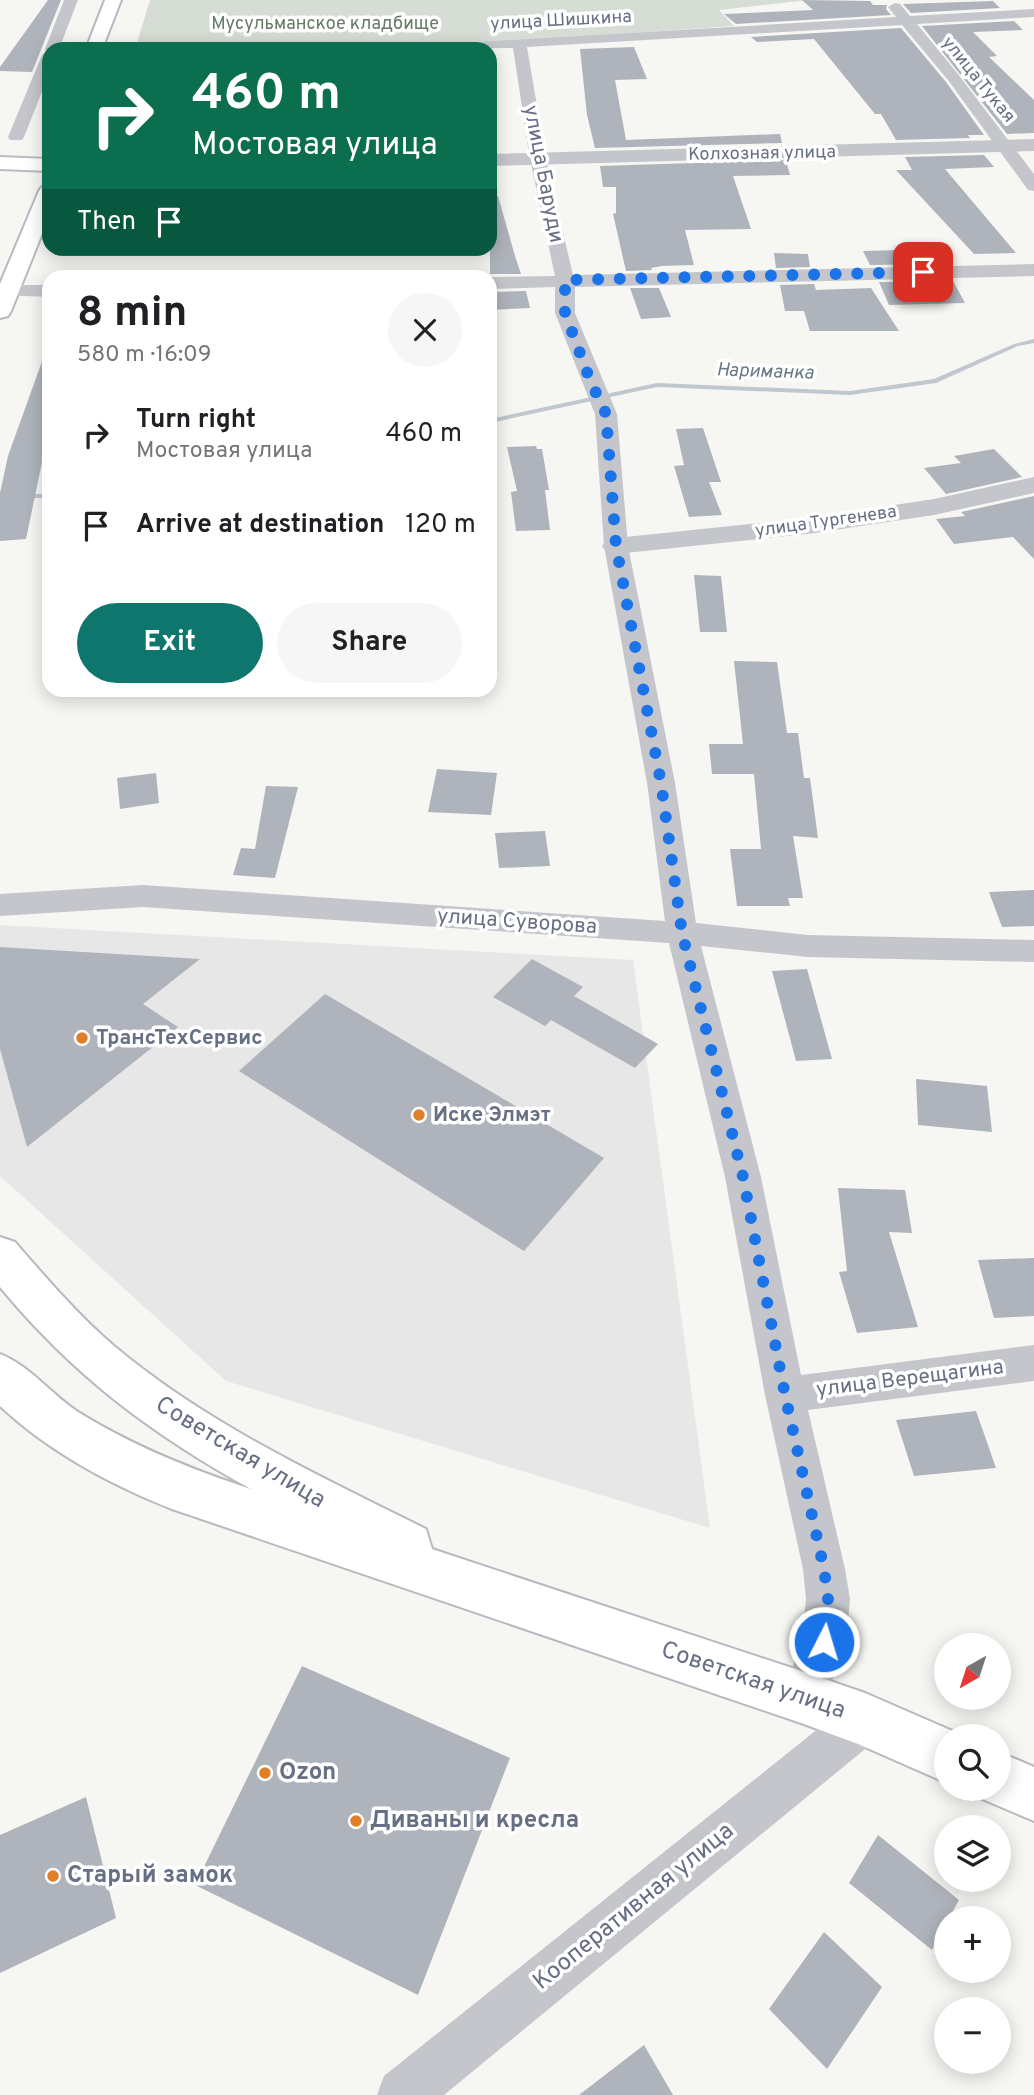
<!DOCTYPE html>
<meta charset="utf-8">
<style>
:root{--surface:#fff;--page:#f6f6f6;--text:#202124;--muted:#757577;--accent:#0f766e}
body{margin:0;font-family:Overpass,sans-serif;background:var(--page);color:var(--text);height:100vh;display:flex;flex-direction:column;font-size:26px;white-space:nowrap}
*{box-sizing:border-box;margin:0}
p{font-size:23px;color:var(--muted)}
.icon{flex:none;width:38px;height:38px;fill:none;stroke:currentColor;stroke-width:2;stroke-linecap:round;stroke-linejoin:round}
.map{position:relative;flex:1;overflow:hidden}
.panel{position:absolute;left:42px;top:270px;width:455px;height:427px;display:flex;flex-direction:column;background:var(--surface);border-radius:21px;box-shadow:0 4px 18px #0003}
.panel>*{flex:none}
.top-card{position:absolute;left:42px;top:42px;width:455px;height:214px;border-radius:21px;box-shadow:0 4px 18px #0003;background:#0b6e4f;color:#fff;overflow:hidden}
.needle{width:46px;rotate:219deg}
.controls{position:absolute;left:934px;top:1633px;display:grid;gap:14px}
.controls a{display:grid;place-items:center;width:77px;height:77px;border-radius:50%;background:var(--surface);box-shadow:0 4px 18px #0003;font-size:35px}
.pin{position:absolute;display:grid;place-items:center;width:60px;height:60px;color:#fff;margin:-30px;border-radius:14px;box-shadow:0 4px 10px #0006}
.me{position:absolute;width:77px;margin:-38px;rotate:5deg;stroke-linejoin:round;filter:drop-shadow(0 0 5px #0008)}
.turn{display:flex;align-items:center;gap:24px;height:147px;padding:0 35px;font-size:32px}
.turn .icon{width:91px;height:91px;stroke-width:2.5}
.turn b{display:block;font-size:49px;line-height:60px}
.then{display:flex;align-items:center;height:66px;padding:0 35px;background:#0003;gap:14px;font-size:26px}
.round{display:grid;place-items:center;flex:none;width:74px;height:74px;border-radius:37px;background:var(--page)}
.headline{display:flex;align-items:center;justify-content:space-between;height:119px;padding:0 35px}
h1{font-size:42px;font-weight:700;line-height:52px}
.cta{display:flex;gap:14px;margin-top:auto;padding:14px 35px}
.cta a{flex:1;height:80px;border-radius:42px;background:var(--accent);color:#fff;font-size:28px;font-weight:700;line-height:80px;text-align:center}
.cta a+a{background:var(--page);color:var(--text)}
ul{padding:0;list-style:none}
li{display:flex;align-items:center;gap:21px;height:91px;padding:0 35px}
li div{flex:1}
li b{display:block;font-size:26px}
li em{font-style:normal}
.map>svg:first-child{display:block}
</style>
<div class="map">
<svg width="1034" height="2095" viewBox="0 0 1034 2095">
<rect width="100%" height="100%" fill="#f6f7f3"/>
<path fill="#e7e7e7" d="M 0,925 L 633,960 L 710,1528 L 226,1381 L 0,1176 Z"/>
<path fill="#d6ddd4" d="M 150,0 L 808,0 L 719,10 L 734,26 L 399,49 L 135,49 Z"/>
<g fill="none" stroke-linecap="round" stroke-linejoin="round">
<path fill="#c0c7ce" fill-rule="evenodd" d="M 1034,339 L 1034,343 L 1018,346 L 936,383 L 850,395 L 657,387 L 490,423 L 490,419 L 657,383 L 850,391 L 934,379 L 1014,344 Z
M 0,494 L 49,494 L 49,498 L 0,498 Z"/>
</g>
<path fill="#afb3bb" d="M 48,0 L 61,0 L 32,72 L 0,71 L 0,67 Z
M 802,0 L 870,1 L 873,5 L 887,5 L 886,9 L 891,15 L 736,24 L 724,14 L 813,10 Z
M 993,1 L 1000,8 L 911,13 L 903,4 Z
M 1014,21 L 1023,30 L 973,32 L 997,56 L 989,57 L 1034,100 L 1034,133 L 1007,134 L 922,26 Z
M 901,28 L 946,82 L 984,135 L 968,135 L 970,138 L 896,140 L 881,114 L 875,114 L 814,39 L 757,42 L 751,37 Z
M 634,47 L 647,79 L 615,80 L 626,140 L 780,134 L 782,143 L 595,148 L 587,115 L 580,49 Z
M 984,155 L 994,167 L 945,169 L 1016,253 L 974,254 L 896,170 L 912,170 L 905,157 Z
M 786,160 L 790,175 L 733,176 L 751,229 L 685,230 L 694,265 L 662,266 L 651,268 L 652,270 L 626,271 L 613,214 L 616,213 L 616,187 L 603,187 L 600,166 Z
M 498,196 L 515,256 L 521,274 L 490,274 L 490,198 Z
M 936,249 L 944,264 L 870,265 L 863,251 Z
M 774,253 L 808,254 L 810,267 L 776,268 Z
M 953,281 L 965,303 L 889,305 L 879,282 Z
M 814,284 L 816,290 L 871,288 L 899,331 L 810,331 L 804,311 L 785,311 L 780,285 Z
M 630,288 L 659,288 L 671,317 L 641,319 Z
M 526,291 L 530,308 L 490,310 L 490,292 Z
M 45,353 L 49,354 L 49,448 L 45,448 L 26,539 L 0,541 L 0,493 L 8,456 Z
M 703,428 L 721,482 L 709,482 L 722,515 L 689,517 L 674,466 L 684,465 L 676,429 Z
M 536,446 L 537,449 L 542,449 L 549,490 L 545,490 L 550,530 L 516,531 L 511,492 L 517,491 L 507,447 Z
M 994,449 L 1022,477 L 946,494 L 924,468 L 961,463 L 954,456 Z
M 1034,496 L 1034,559 L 1013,537 L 954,544 L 936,519 L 965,516 L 961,512 Z
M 694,575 L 721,576 L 727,632 L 700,632 Z
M 734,661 L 777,662 L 787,733 L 798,733 L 804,778 L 810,778 L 818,838 L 793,836 L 803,898 L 788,898 L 790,906 L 737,906 L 730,849 L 761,849 L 754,774 L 712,774 L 709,744 L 743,744 Z
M 437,769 L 497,773 L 491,815 L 428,812 Z
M 156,773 L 159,803 L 120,809 L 117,778 Z
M 266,786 L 298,787 L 275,878 L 233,875 L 241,848 L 255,849 Z
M 545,831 L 550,866 L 499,868 L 495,833 Z
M 1034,890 L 1034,926 L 1002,927 L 989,892 Z
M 0,947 L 200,959 L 143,1004 L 178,1027 L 27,1147 L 0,1049 Z
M 532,959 L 583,987 L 574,996 L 658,1044 L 635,1068 L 551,1020 L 545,1026 L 493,997 Z
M 807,969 L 832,1059 L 796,1061 L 772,971 Z
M 325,994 L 604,1158 L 524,1251 L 239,1071 Z
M 916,1079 L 987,1086 L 992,1132 L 918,1125 Z
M 838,1188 L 905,1190 L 912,1233 L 889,1232 L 918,1327 L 857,1333 L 839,1272 L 847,1271 Z
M 1034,1258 L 1034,1316 L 994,1318 L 978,1260 Z
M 976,1411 L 996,1468 L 914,1476 L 896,1420 Z
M 302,1666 L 510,1758 L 418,1995 L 195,1885 Z
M 86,1797 L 116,1918 L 0,1973 L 0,1835 Z
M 878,1835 L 959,1900 L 949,1918 L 947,1918 L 932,1950 L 849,1883 Z
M 824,1932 L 882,1987 L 827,2069 L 769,2009 Z
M 644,2045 L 673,2095 L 579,2095 Z"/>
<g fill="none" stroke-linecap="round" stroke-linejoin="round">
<defs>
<path id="secondary" d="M 0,157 L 49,159 L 49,171 L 0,169 Z"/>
<path id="primary" d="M 105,0 L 121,0 L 102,49 L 86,49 Z
M 49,185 L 49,216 L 11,311 L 8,316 L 0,318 L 0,284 L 39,191 L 42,187 Z
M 0,1237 L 15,1242 C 46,1278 78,1315 114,1346 C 207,1424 319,1476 426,1529 L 432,1549 L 804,1672 L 865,1693 L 964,1736 L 947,1736 L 947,1783 L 858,1744 L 804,1724 L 172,1509 C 111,1485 48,1451 0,1406 L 0,1354 C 29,1365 51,1394 78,1412 C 133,1446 190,1469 251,1489 C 151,1434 73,1375 0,1287 Z
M 999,1752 L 1034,1767 L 1034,1821 L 980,1798 L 976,1788 L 999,1788 Z"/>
</defs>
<use href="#secondary" stroke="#b9bbc1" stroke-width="4"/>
<use href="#primary" stroke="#b7b9bf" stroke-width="4"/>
<path fill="#c4c6cb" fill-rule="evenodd" d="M 64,0 L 78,0 L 59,49 L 49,49 L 49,74 L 24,137 L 22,140 L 10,140 L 8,137 L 42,55 L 46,51 L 45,49 Z
M 895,3 L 900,4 L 910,16 L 1034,9 L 1034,17 L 917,24 L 958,74 L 1034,174 L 1034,191 L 1028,190 L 948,80 L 902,25 L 527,47 L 546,159 L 573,275 L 1034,264 L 1034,276 L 575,287 L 575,313 L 617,414 L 628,546 L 675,783 L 696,923 L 808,935 L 1034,940 L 1034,962 L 808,957 L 701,946 L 761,1177 L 801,1375 L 1034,1345 L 1034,1381 L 808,1410 L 845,1569 L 850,1599 L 846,1642 L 820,1714 L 804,1721 L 788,1714 L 781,1698 L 802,1642 L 806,1599 L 803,1569 L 765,1395 L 725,1177 L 669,943 L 143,907 L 0,916 L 0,894 L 143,885 L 665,921 L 647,783 L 604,546 L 595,414 L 555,313 L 555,287 L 490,289 L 490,277 L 555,276 L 530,159 L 513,48 L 420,49 L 427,45 L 896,17 L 888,7 Z
M 8,285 L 49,285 L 49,297 L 1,295 L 0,289 Z
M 865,1697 L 881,1704 L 888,1720 L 881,1736 L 444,2095 L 377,2095 L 384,2076 L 849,1704 Z"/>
<path fill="#c4c6cb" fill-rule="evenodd" d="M 1034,139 L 1034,151 L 490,166 L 490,154 Z
M 1034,477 L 1034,493 L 934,515 L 815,533 L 616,554 L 606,552 L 602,546 L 606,540 L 616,538 L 815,517 L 934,499 Z"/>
<use href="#secondary" fill="#fff" fill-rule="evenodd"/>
<use href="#primary" fill="#fff" fill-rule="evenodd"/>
</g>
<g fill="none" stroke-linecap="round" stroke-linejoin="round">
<path stroke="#1a73e8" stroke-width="12" stroke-dasharray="0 21.6" d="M 824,1642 L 828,1599 L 824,1569 L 785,1395 L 743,1177 L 682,933 L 661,783 L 616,546 L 606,414 L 590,380 L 565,313 L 565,280 L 923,272"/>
</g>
<g fill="#e17f29" stroke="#fff" stroke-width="2.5">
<circle cx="82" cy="1038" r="7"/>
<circle cx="419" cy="1115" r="7"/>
<circle cx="265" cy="1773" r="7"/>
<circle cx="356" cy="1821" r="7"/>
<circle cx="53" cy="1876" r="7"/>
</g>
<g text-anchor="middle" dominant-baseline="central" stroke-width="7" stroke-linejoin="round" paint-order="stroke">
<g font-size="18" fill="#666f84" stroke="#fff">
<text transform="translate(561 21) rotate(-3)">улица Шишкина</text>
<text transform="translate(978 80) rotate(51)">улица Тукая</text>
<text transform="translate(762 154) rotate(-1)">Колхозная улица</text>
<text transform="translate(826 522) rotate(-8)">улица Тургенева</text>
</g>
<g font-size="18" fill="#657b65" stroke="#fff">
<text x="325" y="24">Мусульманское кладбище</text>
</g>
<g font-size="19" font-style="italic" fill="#677787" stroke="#fff">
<text transform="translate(765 372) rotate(2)">Нариманка</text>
</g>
<g font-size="21" fill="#666f84" stroke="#fff">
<text transform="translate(543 174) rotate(79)">улица Баруди</text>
<text transform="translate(517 922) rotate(4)">улица Суворова</text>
<text transform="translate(910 1379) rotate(-7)">улица Верещагина</text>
</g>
<g font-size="21" font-weight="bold" fill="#666f84" stroke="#fff" text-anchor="start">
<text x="96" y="1038">ТрансТехСервис</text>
<text x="433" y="1115">Иске Элмэт</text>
</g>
<g font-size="24" fill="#666f84" stroke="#fff">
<text transform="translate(240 1453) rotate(31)">Советская улица</text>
<text transform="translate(753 1681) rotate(19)">Советская улица</text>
<text transform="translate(634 1907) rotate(-39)">Кооперативная улица</text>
</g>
<g font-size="24" font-weight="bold" fill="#666f84" stroke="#fff" text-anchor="start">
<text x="279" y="1773">Ozon</text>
<text x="370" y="1821">Диваны и кресла</text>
<text x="67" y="1876">Старый замок</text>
</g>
</g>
</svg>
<div class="controls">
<a><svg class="needle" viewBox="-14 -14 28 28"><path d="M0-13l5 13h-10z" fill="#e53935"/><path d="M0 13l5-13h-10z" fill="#757577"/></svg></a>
<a><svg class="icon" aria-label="search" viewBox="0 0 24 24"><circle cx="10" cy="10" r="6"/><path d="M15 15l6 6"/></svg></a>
<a><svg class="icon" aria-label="layers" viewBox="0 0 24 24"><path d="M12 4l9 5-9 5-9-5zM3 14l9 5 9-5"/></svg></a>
<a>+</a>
<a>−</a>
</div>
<div class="pin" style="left:923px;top:272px;background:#d93025"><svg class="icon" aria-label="arrive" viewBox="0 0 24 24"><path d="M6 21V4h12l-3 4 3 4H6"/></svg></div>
<svg class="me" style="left:824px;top:1642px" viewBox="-20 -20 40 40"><circle r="17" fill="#1a73e8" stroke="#fff" stroke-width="3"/><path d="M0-11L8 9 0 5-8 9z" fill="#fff"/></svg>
<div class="top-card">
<div class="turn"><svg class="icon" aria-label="right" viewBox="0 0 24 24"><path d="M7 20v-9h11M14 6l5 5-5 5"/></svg><div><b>460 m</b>Мостовая улица</div></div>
<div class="then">Then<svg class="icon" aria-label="arrive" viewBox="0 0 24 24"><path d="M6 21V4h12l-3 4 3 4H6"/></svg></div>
</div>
<section class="panel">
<div class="headline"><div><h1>8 min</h1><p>580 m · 16:09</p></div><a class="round"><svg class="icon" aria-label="close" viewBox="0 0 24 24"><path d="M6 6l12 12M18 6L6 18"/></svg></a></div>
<ul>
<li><svg class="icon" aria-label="right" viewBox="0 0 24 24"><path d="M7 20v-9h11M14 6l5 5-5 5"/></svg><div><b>Turn right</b><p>Мостовая улица</p></div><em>460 m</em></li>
<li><svg class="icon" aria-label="arrive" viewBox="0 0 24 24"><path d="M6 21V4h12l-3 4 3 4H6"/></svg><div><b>Arrive at destination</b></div><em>120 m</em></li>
</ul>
<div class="cta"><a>Exit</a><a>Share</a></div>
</section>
</div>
